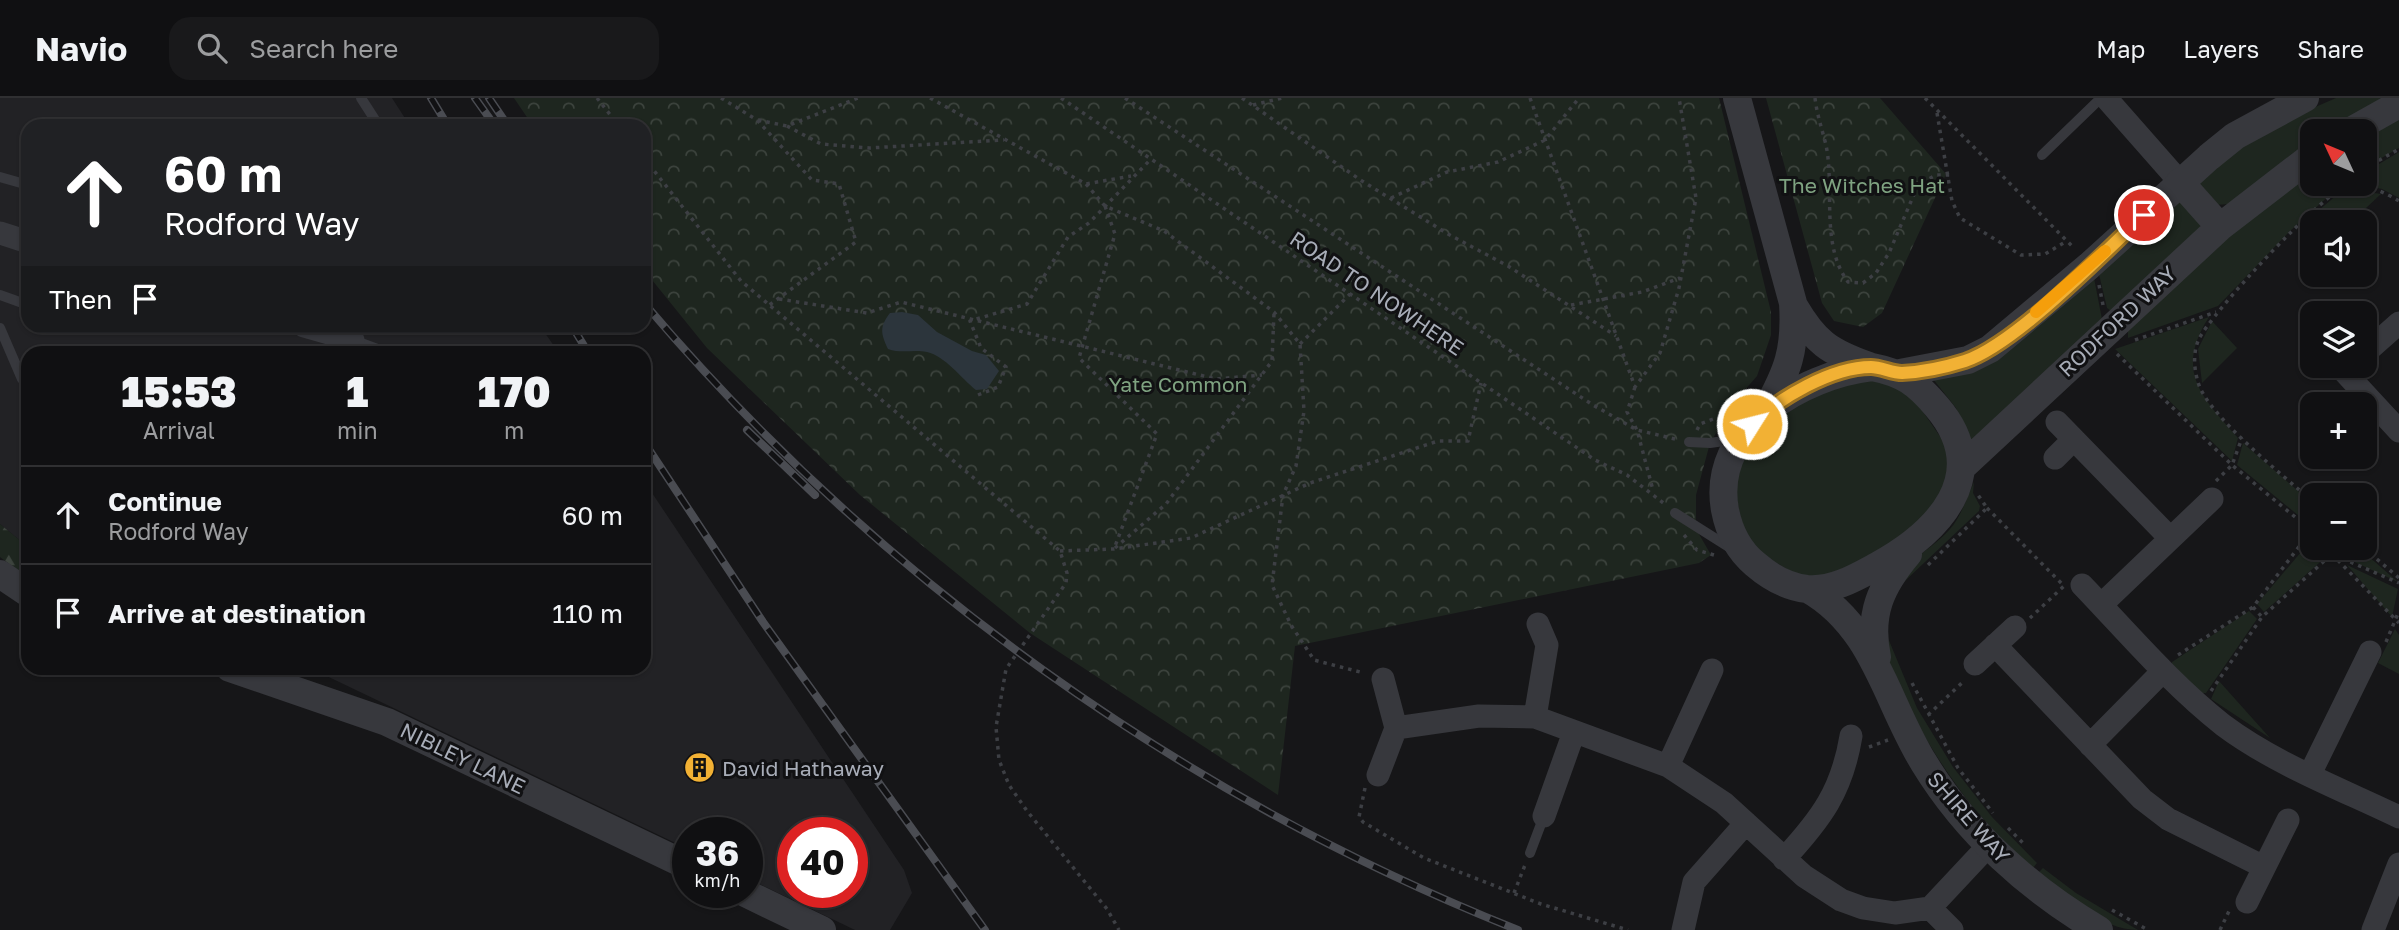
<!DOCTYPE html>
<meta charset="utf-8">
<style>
:root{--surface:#101012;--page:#19191b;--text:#f1f3f6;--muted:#9c9d9f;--line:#303032}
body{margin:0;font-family:"Golos Text",sans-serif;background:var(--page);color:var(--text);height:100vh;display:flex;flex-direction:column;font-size:26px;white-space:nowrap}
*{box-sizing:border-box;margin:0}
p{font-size:23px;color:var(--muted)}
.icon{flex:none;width:38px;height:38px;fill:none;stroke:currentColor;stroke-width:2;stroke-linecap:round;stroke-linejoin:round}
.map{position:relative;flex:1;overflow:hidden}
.drawer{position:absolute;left:21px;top:248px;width:630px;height:329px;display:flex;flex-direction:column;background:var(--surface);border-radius:21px;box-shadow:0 2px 5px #0004,0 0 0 2px var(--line)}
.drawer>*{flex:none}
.top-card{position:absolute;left:21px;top:21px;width:630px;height:214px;border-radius:21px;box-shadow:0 2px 5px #0004,0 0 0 2px var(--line);background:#202124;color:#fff;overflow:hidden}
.needle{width:46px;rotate:314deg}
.buttons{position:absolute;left:2300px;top:21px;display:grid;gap:14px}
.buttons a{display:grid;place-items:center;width:77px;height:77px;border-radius:14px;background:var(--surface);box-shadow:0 2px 5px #0004,0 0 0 2px var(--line);font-size:35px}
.speed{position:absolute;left:672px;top:719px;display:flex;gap:14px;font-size:35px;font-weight:700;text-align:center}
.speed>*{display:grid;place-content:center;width:91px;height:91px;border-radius:50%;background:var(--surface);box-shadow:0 2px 5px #0004,0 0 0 2px var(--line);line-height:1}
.speed small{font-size:18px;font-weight:400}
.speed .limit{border:10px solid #d22;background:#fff;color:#111}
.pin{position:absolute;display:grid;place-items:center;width:60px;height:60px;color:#fff;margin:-30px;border:4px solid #fff;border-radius:50%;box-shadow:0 2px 7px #0007}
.me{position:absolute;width:77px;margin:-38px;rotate:54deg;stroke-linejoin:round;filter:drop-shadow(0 0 5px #0008)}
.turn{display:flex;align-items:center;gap:24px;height:147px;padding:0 28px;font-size:32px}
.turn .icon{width:91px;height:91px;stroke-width:2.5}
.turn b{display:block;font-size:49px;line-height:60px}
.then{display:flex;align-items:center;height:66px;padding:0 28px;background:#0003;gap:14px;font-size:26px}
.eta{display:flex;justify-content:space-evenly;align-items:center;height:119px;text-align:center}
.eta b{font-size:42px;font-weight:800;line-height:49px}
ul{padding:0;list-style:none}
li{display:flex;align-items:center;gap:21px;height:98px;padding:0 28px;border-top:2px solid var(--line)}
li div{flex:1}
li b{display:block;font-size:26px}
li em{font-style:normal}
header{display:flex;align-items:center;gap:42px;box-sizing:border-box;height:98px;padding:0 35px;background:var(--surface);border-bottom:2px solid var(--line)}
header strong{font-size:33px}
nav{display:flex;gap:38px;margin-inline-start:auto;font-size:24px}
.search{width:490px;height:63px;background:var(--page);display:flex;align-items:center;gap:18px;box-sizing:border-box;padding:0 24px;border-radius:21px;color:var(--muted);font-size:26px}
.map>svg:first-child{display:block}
</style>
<header>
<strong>Navio</strong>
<div class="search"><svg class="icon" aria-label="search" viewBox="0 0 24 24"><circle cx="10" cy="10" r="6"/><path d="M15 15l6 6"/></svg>Search here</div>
<nav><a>Map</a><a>Layers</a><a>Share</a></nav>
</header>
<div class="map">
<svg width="2399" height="832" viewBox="0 0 2399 832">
<defs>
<pattern id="forest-firs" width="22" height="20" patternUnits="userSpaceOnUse" patternTransform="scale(1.75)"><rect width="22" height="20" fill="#1e261f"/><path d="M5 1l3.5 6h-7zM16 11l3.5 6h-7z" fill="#3c433d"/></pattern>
<pattern id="park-crowns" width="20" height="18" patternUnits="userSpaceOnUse" patternTransform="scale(1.75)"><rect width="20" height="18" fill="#1e261f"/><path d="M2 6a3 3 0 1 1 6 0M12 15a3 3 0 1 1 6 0" fill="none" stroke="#3c433d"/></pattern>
</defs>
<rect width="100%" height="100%" fill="#161618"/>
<path fill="#222225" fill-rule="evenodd" d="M 0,0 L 392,0 L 410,28 L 28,28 L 28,228 L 540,228 L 559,255 L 28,256 L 28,449 L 0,426 Z
M 644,383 L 904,772 L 912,795 L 890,832 L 855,832 L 747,780 L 747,735 L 688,735 L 688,751 L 312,571 L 644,570 ZM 793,735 L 852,735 L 852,794 L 793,794 Z"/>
<path fill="#1e261f" d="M 2336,0 L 2387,0 L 2329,33 L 2312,33 L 2312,45 L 2229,106 L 2216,107 L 2196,81 L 2274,27 Z
M 2399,16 L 2399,50 L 2364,70 L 2364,35 Z
M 2399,54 L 2399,100 L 2382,91 L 2359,86 L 2364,86 L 2364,75 Z
M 2312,67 L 2312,86 L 2342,86 L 2289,134 L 2218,208 L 2128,240 L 2128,227 Z
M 2345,90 L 2381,96 L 2351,124 L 2312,124 L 2312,130 L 2305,124 Z
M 2176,97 L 2200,123 L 2200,129 L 2111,213 L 2107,210 L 2097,168 Z
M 2094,180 L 2102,221 L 1969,346 L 1956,310 L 1933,281 Z
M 2209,219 C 2174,274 2202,299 2238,340 L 2232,363 L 2115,251 Z
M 2212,223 L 2237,250 L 2202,285 L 2198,251 Z
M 1869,279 L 1908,292 L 1948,350 L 1948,377 L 1931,415 L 1857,469 L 1818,480 L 1799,478 L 1763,457 L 1743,433 L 1734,386 L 1754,337 L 1830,287 Z
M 2243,345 L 2312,405 L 2310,427 L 2237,367 Z
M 1974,384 L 1973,395 L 1980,408 L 1979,413 L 1888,499 L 1883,528 L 1917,610 L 1953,669 L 1992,719 L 2037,765 L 2033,770 C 2011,751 1991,731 1973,709 C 1941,670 1861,548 1882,498 C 1895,467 1928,456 1950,431 C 1961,419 1967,399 1974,384 Z
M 2312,441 L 2312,450 L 2325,450 L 2328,457 L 2264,514 L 2257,506 Z
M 2330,450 L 2359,450 L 2398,484 L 2337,456 Z
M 2347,467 L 2398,491 L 2392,519 Z
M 2249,513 L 2257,521 L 2206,595 L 2202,595 L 2172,568 L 2172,564 Z
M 2395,531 L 2399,537 L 2399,576 L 2378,565 Z
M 2219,583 L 2270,640 L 2211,601 Z
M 2043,770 L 2076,795 L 2138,832 C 2101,832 2067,797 2038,775 Z"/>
<path fill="url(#forest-firs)" d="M 0,426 L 28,449 L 28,480 L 0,459 Z"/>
<path fill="url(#park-crowns)" d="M 514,0 L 1719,0 L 1771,214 L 1771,237 L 1757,278 L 1736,302 L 1710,345 L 1696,397 L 1696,431 L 1711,457 L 1699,465 L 1295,548 L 1278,697 L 1030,535 L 860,397 L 707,250 L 644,172 L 644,28 L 533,28 Z
M 1766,0 L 1880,0 L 1946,76 L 1882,215 L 1863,229 L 1834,223 L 1822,205 Z"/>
<path fill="#2c353c" d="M 902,214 L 918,217 L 937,234 L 972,253 L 986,257 L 999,273 L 987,291 L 976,292 C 961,280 945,258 927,254 C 913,251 902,256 888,251 C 881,236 879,229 890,215 Z"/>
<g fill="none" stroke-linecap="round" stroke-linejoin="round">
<path stroke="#3d3f44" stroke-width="3.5" stroke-dasharray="3.5 5" stroke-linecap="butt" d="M 597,0 L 619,28
M 721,0 L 757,22 L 812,82 L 839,86 L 856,144 L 768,208
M 930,0 L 1086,86 L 1131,78
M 1061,0 L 1595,362 L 1627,377 L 1666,407
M 1125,0 L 1593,307 L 1637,332 L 1675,341
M 1242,0 L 1362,83 L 1448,136 L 1508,168 L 1616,238
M 1530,0 L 1635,289 L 1660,255 L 1679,190 L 1696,100 L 1679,0
M 1815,0 C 1817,17 1822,31 1826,47 C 1835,91 1820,146 1848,184 L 1863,185 L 1876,175 L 1889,155 L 1918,87 L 1936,77 L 1950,77
M 1925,0 L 2074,150
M 1253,7 L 1282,0
M 1937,15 L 1952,103 L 1960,120 L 2021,157 L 2045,156 L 2067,143
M 758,22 L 787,28 L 858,0
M 787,28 L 821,46 L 869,50 L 1004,42
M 644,60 L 741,183 L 1060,453 L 1067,475 L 1066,485 L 1006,571 L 996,629 L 999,662 L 1009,687 L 1027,713 L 1107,811 L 1119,832
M 2364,71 L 2399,51
M 1086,86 L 1105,108 L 1164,133 L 1274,214 L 1300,246 L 1304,313 L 1296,368 L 1283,397 L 1272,487 L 1291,527 L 1314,562 L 1364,575
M 1391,100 L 1447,74 L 1498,64 L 1545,42 L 1579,0
M 1105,108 L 1115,136 L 1079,260 L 1157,336 L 1114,451
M 2099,187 L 2103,207
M 779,201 L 867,215 L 901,204 L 1216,281 L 1262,277
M 1571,207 L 1642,194 L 1680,180
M 2135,242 L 2216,214
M 1300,246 L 1350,196
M 2117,256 L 2232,367 L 2312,433
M 1635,289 L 1627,314 L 1637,332 L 1653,392
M 978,297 L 998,289 L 1006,269 L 981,250 L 970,223 L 1027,206 L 1068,139 L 1089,125 L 1151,61
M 1697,332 L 1700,326 L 1732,314
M 2216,383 L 2232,367 L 2242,340
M 2312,403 C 2285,379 2206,316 2198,284 C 2194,271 2193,256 2198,243 C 2208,218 2327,90 2349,87 C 2365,85 2386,95 2399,103
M 1987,410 L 2064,488 L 2030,520
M 1684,437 L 1697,452 L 1714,457
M 1115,450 L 1166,406 L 1272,263 L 1274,215
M 2326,450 L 2399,525
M 2364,450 L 2399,480
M 1060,453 L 1114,451 L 1191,440 L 1310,385 L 1438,343 L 1468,343 L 1481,285
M 1928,467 L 1987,410 L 1978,397
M 2253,509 L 2262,519
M 2386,544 L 2399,513
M 2178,557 L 2253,509 L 2311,433
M 1912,585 L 1958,670 L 1993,715
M 2211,593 L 2262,519 L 2332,456 L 2399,485
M 1928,617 L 1965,582
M 1869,649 L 1888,642
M 1365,690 L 1359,719 L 1363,724 L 1424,760 L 1541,806 L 1628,832
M 2008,730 L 2025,747
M 1514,795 L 1525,767
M 2112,812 L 2148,832
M 2220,832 L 2229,813"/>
<path stroke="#37383d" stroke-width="10" d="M 361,0 L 379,28
M 2042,57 L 2101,0
M 0,79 L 28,87
M 0,197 L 28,207
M 358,228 L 353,242 L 391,256
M 0,230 L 22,281
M 1689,344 L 1710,345 L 1738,341
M 1675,415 L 1732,451
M 1530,755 L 1544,718"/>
<path stroke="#37383d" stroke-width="23" d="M 2106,0 L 2180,84
M 0,135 L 28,144
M 304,228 L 353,242
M 2364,256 L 2399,225
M 2339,268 L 2399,333
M 2057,324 L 2170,440
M 2055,360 L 2073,342
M 2082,487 C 2128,535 2171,586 2223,627 C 2275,666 2341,691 2399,719
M 2101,507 L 2212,401
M 1995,547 L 2142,701 L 2168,721 L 2264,769
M 1975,566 L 2015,529
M 1535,619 L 1547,547 L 1538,526
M 1396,630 L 1479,618 L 1535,619 L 1668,668 L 1724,705 L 1804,778 L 1841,802 L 1863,810 L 1895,815 L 1930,810 L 1989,747
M 2090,647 L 2163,573
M 1668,668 L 1712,572
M 2310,676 L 2370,554
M 1378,677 L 1396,630 L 1383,581
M 1544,718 L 1574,634
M 1784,761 C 1821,721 1842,693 1851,638
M 2247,804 L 2288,722
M 1930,810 L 1952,832
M 1683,832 L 1694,784 L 1746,725
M 2373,832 L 2399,766"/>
<path stroke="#37383d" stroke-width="28" d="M 1737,0 L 1793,205 C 1796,252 1788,273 1765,314
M 2351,33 L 2399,6
M 2180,84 L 2220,129
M 1794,208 C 1815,244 1829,254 1869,268
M 1872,269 C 1903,275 1917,285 1937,309 C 1995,377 1937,435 1877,468 C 1855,480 1833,493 1807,491 C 1788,489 1769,478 1755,466 C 1738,452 1729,433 1725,412 C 1710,330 1803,277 1872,269 Z
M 1900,275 L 1968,262 L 1990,251 L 2089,168 L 2209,59 L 2235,38 L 2305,0
M 1961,370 L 2220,129 L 2312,58
M 0,476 L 28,495
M 1808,491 C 1875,529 1886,604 1924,665 C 1966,734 2029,791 2099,832
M 1877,559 C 1868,516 1881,488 1908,456
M 230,570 L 387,624 L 688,768
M 743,794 L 822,832"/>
<defs>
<path id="rail" d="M 431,0 L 448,28
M 475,0 L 495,28
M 489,0 L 508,28
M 644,205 C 878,481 1182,698 1518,832
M 572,228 L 589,256
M 747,332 L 815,397
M 644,344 L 763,524 L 985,832"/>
</defs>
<use href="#rail" stroke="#4a4c52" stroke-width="8"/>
<use href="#rail" stroke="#111113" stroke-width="5" stroke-dasharray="16" stroke-linecap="butt"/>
</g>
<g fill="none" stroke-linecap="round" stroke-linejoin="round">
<defs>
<path id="route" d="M 1752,326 C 1779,300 1832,269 1871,269 C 1881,269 1892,275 1902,275 C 1922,274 1946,269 1965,263 C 2016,246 2102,156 2144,117"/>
</defs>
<use href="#route" stroke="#9d7322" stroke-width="18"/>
<use href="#route" stroke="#f2b134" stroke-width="12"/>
<path stroke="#f59e0b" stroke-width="12" d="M 2036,214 L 2105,153"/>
</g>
<defs>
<symbol id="building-disc" viewBox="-11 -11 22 22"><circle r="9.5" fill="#f2b134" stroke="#111113"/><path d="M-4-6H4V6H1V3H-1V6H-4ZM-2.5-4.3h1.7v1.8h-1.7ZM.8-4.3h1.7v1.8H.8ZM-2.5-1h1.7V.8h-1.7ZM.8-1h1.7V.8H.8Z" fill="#111"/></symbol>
</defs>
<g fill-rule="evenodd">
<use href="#building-disc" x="682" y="652" width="35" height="35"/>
</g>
<g text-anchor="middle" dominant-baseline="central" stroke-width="6" stroke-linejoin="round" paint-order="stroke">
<g font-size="21" fill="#7fa381" stroke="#111113">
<text x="1862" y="87">The Witches Hat</text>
<text x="1178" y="286">Yate Common</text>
</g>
<g font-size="21" fill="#a8adb8" stroke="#111113">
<text transform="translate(1377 195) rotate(34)">ROAD TO NOWHERE</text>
<text transform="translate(2117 223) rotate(-43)">RODFORD WAY</text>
<text transform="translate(463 660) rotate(26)">NIBLEY LANE</text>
<text transform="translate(1969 719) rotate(49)">SHIRE WAY</text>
</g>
<g font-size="21" fill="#a8adb8" stroke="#111113" text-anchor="start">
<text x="722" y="670">David Hathaway</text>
</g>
</g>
</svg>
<div class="buttons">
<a><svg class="needle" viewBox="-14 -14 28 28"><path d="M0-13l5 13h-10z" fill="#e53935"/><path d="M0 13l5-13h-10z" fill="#9c9d9f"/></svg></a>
<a><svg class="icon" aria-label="sound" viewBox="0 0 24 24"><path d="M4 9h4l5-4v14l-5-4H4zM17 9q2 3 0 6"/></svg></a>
<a><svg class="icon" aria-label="layers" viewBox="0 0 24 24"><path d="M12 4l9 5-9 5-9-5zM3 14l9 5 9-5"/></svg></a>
<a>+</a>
<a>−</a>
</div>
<div class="speed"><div>36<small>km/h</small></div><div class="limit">40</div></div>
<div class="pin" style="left:2144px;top:117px;background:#d93025"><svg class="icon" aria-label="arrive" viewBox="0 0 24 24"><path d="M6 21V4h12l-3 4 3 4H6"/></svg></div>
<svg class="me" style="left:1752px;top:326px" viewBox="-20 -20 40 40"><circle r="17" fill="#f2b134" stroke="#fff" stroke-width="3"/><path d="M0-11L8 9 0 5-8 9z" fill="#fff"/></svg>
<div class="top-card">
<div class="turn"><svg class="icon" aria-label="ahead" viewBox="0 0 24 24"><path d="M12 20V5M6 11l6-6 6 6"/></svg><div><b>60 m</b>Rodford Way</div></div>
<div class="then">Then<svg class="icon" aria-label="arrive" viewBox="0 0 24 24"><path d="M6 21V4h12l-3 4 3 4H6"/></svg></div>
</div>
<section class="drawer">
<div class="eta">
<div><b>15:53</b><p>Arrival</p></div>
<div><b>1</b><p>min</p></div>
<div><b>170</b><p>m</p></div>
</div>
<ul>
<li><svg class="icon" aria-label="ahead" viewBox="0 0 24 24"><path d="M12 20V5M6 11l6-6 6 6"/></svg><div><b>Continue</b><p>Rodford Way</p></div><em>60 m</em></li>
<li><svg class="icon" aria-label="arrive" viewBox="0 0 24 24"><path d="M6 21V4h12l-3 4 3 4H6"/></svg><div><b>Arrive at destination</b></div><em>110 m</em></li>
</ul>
</section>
</div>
